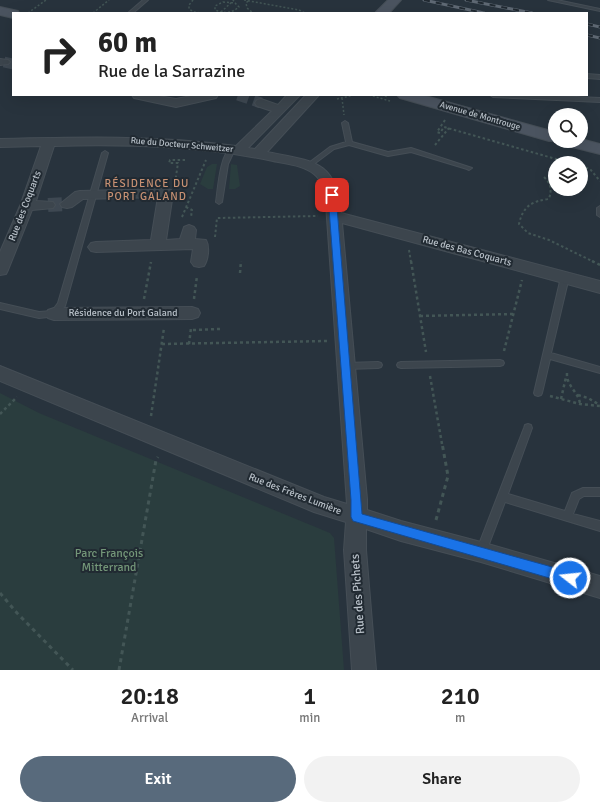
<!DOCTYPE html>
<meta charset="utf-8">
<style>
:root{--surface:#fff;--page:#f2f2f2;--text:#222;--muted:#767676;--accent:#586a7c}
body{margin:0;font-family:Signika,sans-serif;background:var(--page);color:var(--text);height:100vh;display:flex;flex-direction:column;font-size:15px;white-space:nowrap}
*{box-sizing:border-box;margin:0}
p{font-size:13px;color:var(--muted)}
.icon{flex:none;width:22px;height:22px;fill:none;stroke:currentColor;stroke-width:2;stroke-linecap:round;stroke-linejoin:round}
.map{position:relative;height:670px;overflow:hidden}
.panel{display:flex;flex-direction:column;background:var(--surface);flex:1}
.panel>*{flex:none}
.top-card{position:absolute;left:12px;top:12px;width:576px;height:84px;border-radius:0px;box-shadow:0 4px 16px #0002;background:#fff;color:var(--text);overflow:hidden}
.tools{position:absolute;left:548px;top:108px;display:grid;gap:8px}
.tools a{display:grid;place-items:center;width:40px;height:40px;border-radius:50%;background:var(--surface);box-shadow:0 4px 16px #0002;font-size:20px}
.pin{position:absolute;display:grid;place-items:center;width:34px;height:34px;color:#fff;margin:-17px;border-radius:8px;box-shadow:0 2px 6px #0006}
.me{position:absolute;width:44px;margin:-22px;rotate:286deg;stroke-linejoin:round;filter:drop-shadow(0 0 3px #0008)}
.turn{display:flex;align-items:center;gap:14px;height:84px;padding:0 20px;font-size:18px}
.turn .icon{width:52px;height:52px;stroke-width:2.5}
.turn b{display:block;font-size:28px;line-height:34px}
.eta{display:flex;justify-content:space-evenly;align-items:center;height:68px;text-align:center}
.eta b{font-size:24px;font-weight:600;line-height:28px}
.button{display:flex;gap:8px;margin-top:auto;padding:8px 20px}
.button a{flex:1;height:46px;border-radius:24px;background:var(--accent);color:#fff;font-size:16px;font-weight:600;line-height:46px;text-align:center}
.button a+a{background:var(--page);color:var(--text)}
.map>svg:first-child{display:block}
</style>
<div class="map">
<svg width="600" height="670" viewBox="0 0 600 670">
<rect width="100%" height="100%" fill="#28333d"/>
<path fill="#2a3d3e" d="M 212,164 L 217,164 L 213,189 L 208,189 L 200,184 L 207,167 Z
M 231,164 L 237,165 L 240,186 L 235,189 L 229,189 Z
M 0,393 L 39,413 L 330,533 L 334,538 L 344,670 L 0,670 Z"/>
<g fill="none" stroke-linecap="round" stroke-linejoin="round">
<path stroke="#3e4852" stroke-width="11" stroke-dasharray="11 5.5" stroke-linecap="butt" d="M 4,62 L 13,64
M 238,95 L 261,103"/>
<path stroke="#3e4852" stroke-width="14" stroke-dasharray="14 7" stroke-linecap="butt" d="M 48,205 L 67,204"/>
<defs>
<path id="lane" d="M 143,0 L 148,0 L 133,13 L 128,13 Z
M 548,0 L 557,0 L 600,9 L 600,11 Z
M 587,74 L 600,75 L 600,79 L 587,78 Z
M 490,95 L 529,95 L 600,98 L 600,102 L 493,97 Z
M 345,121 L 348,123 L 352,142 L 388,152 L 411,148 L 472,168 L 469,170 L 467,169 L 411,152 L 388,156 L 349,145 L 334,149 L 310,167 L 306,167 L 306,165 L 330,147 L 346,142 L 342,123 Z
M 232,147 L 235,149 L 228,164 L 222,202 L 219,204 L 216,202 C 218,189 220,153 232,147 Z
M 105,151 L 108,153 L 65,306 L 57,316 L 39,318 L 0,309 L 0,303 L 39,312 L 52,311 L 58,303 L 102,153 Z
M 600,206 L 600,217 L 597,215 L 597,208 Z
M 565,274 L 569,277 L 551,353 L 600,367 L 600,373 L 550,359 L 542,393 L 541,395 L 538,396 L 535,395 L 534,393 L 561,277 Z
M 500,360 L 503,361 L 504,363 L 503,365 L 500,366 L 401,368 L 398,367 L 397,365 L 398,363 L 401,362 Z
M 378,362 L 381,363 L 382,365 L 381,367 L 378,368 L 346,369 L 343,368 L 342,366 L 343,364 L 346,363 Z
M 528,424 L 531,425 L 532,428 L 508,494 L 565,511 L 572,493 L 583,488 L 600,488 L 600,496 L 584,496 L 579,499 L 573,514 L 600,521 L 600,531 L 505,502 L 486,552 L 485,555 L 481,557 L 477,555 L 476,552 L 524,428 L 525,425 Z"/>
<path id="street" d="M 0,59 L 8,60 L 10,62 L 8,64 L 0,65 Z
M 132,95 L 153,95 L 176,99 L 196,95 L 218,95 L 216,98 L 176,107 L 134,98 Z
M 287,95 L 300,95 L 248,148 L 255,149 L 306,95 L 319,95 L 267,152 C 312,161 337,160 341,213 L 600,281 L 600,293 L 342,223 L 367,499 L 367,510 L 401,521 L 481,542 L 600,576 L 600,598 L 481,562 L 401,541 L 366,529 L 366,550 L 376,670 L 352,670 L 344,550 L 346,522 L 314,512 L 0,381 L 0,366 L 324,497 L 347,504 L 326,204 C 325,193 323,181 314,174 C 303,165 286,164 273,161 C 201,146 128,144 54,146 L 36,201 L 53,202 L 55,205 L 53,208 L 32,210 L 8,270 L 6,274 L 0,275 L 0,252 L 20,206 L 41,146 L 0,147 L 0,139 C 79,137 157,135 236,146 L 272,111 L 257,106 L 255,103 L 257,100 L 261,99 L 278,105 Z
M 166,189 L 171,190 L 173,193 L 166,240 L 180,239 L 184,227 L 189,225 L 194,227 L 196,230 L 195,239 L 206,240 C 210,247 208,260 204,266 L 199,267 L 194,266 L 191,262 L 193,249 L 96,252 L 91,251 L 88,247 L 91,243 L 96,242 L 151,240 L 158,197 L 83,199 L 72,207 L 67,208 L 62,207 L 60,204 L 75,192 L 80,191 Z
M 192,307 L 198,309 L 200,313 L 198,317 L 192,319 L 54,320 L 48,318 L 46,314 L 48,310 L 54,308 Z"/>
<path id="secondary" d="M 388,0 L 401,0 L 389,13 L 375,13 Z
M 0,7 L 18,11 L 19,13 L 13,13 L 13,18 L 0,15 Z
M 397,95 L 422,95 L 555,132 L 555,141 L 559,141 L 549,141 L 400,98 Z
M 581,139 L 600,144 L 600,154 L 564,145 L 562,141 L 581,141 Z"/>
</defs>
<use href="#lane" stroke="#454e56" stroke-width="2"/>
<use href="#street" stroke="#454e56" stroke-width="2"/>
<use href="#secondary" stroke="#454e56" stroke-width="2"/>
<path stroke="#435656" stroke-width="1.5" stroke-dasharray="2 2" stroke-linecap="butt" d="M 193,0 L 189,5 L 189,9 L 194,12 L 201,13
M 244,0 L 299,10 L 305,13
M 248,1 L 246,3 L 247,8 L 253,13
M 223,2 L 235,3 L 239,7 C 232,13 224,14 215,10 L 215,6 Z
M 221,12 L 234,0
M 28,13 L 46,0
M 93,13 L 109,0
M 369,95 L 390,101
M 381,95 L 388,97
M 342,98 L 344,115
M 337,99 L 354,95"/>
<path stroke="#435656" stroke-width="2" stroke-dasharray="2.5 2.5" stroke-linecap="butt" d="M 445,120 L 437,132 L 440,133 L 444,127 L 570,163
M 435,145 L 449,128
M 581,166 L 590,169 L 600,181
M 544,177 C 551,184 552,189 549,199 C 532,201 523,206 519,224 L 528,233 L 549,240 L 594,262
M 175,183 L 178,163 L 169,163 L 170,160 L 185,160
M 186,207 L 192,210 L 191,217
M 182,217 L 206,160
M 215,237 L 217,218 L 318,216
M 409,250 L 411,262"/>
<path stroke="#435656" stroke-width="2.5" stroke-dasharray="3 3" stroke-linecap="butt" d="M 411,261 L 426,352
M 592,261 L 600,265
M 240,273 L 241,261
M 144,299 L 151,262
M 194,299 L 197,276
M 420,316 L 514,314
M 193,330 L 220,329
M 162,344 L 327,341
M 189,344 L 191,328
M 504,351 L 522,280
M 567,373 C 566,386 579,392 580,404
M 430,376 L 442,444
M 578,395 L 588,398 L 600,405
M 550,396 L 580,404 L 600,406
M 561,399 L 566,377
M 0,414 L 17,397
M 151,416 L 164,328"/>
<path stroke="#435656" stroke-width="3" stroke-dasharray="4 4" stroke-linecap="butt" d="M 436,520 L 448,476 L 442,443
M 0,593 L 17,613 L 73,670
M 119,670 L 156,460 L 158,457"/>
<use href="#lane" fill="#3c454d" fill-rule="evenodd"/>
<use href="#street" fill="#3c454d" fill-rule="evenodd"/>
<use href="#secondary" fill="#4b5460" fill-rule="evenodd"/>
<defs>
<path id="rail" d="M 424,0 L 484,13
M 466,0 L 532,13
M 587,24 L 600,27
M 587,35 L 600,38"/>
</defs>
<use href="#rail" stroke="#5f6974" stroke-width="3"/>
<use href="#rail" stroke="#212a32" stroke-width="2" stroke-dasharray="6" stroke-linecap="butt"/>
</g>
<path fill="#1a73e8" stroke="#114b97" d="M 329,193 L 334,193 L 336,195 L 362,514 L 570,572 L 574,574 L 576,578 L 574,582 L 570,584 L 353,521 L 351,517 L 351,500 L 328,195 Z"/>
<g text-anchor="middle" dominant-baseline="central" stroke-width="4" stroke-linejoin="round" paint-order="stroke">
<g font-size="9" fill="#b8c0c8" stroke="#212a32">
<text transform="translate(480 116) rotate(16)">Avenue de Montrouge</text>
<text transform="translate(182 145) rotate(5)">Rue du Docteur Schweitzer</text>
</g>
<g font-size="10" fill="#b8c0c8" stroke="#212a32">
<text transform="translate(25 206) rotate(-69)">Rue des Coquarts</text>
<text transform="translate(467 251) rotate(15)">Rue des Bas Coquarts</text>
<text x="123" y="313">Résidence du Port Galand</text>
<text transform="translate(295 494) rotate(21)">Rue des Frères Lumière</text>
</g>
<g font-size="11" letter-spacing="1" fill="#c89173" stroke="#212a32">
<text x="147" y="183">RÉSIDENCE DU<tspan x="147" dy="13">PORT GALAND</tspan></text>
</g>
<g font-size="12" fill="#739678" stroke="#212a32">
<text x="109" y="553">Parc François<tspan x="109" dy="14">Mitterrand</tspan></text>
</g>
<g font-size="12" fill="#b8c0c8" stroke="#212a32">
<text transform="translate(358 594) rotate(-94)">Rue des Pichets</text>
</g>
</g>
</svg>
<div class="tools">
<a><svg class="icon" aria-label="search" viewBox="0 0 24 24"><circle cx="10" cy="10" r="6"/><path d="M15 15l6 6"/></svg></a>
<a><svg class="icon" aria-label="layers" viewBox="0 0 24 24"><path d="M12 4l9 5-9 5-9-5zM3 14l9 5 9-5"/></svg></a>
</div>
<div class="pin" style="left:332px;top:195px;background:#d93025"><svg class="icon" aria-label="arrive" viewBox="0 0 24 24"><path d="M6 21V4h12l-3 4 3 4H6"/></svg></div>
<svg class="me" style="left:570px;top:578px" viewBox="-20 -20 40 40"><circle r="17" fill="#1a73e8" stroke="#fff" stroke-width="3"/><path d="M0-11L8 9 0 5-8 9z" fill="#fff"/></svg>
<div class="top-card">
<div class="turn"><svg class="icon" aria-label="right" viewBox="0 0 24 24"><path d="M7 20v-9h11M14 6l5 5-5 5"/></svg><div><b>60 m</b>Rue de la Sarrazine</div></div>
</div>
</div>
<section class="panel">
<div class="eta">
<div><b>20:18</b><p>Arrival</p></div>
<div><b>1</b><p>min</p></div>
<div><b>210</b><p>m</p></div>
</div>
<div class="button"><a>Exit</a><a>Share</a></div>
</section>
